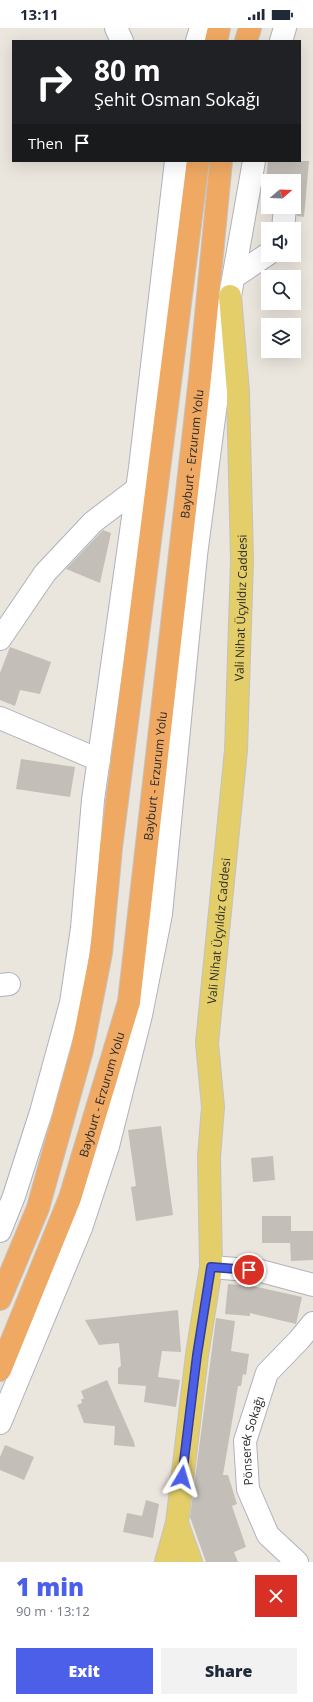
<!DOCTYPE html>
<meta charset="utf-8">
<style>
:root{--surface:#fff;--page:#f2f2f3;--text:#1f2937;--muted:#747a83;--accent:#4c5fe8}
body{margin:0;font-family:"Open Sans",sans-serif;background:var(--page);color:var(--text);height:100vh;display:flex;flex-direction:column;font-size:15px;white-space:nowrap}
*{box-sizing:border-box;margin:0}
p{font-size:13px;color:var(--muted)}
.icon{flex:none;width:22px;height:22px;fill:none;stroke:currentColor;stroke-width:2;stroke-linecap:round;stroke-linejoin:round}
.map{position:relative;height:1534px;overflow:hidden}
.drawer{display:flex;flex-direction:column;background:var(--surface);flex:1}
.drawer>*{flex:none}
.banner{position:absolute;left:12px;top:12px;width:289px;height:122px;border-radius:0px;box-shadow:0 4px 16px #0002;background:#202124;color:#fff;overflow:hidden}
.needle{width:26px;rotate:71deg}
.tools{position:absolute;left:261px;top:146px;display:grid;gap:8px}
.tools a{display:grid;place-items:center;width:40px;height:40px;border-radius:0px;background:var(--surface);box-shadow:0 4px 16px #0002;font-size:20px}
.pin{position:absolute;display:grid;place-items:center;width:34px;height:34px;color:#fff;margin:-17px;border:2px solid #fff;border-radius:50%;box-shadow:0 1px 4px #0007}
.me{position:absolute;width:44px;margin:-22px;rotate:7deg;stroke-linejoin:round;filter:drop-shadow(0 0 3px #0008)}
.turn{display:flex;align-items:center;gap:14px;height:84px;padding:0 16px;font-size:18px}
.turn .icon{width:52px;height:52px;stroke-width:2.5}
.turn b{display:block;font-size:28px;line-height:34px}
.then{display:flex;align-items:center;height:38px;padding:0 16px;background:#0003;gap:8px;font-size:15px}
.round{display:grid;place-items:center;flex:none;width:42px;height:42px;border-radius:0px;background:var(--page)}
.overview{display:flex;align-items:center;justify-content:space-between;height:68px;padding:0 16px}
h1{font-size:24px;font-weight:800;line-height:30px;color:var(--accent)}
.primary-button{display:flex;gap:8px;margin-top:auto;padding:8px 16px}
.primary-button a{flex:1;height:46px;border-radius:0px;background:var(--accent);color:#fff;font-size:16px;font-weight:800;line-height:46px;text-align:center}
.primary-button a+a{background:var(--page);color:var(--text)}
.status{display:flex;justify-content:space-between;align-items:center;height:28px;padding:0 20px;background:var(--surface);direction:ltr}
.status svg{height:11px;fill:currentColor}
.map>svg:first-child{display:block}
</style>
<div class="status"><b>13:11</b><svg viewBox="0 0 49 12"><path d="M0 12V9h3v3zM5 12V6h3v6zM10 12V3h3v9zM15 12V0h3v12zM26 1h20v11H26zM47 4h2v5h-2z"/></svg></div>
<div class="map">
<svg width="313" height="1534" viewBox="0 0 313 1534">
<rect width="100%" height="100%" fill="#eae5dd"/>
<path fill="#c3bfb8" d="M 268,133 L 309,133 L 304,189 L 297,188 L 294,153 L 266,153 Z
M 103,502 L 111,505 L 100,555 L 66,541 Z
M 10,619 L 51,634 L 40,666 L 20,662 L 15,678 L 0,672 L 0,645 Z
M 21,731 L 75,739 L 70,769 L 16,761 Z
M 161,1098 L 173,1187 L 136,1193 L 131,1159 L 136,1158 L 128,1102 Z
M 273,1128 L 275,1152 L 253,1154 L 251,1130 Z
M 262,1188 L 291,1188 L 291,1203 L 313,1203 L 313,1232 L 291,1233 L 290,1213 L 290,1215 L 262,1215 Z
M 228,1256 L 253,1258 L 302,1269 L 296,1296 L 250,1285 L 250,1288 L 225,1286 Z
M 178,1282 L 181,1324 L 162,1323 L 158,1349 L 180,1352 L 176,1379 L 144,1374 L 146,1358 L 118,1356 L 118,1340 L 121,1338 L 119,1315 L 99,1317 L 85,1292 Z
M 216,1290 L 235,1293 L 231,1323 L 249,1326 L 246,1347 L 243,1346 L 241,1358 L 238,1358 L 223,1447 L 228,1447 L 237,1476 L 232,1478 L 246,1519 L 234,1524 L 238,1534 L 206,1534 L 190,1489 Z
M 107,1352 L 134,1414 L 135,1419 L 114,1417 L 115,1398 L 84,1395 L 77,1377 L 82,1375 L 81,1371 L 84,1371 L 81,1363 Z
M 5,1417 L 34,1429 L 24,1452 L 0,1442 L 0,1429 Z
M 146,1472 L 159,1476 L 153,1510 L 123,1504 L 127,1485 L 142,1488 Z"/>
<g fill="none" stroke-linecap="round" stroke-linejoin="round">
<path stroke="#c3bfb9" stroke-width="22" stroke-dasharray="22 11" stroke-linecap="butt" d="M 288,153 L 291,133"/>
<defs>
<g id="minor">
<path d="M 116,0 L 122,13"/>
<path d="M 197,13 L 201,0"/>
<path d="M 281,13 L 285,0"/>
<path d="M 283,201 L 285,179"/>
<path d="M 234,249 L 268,226"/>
<path d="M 0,611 L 45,545 L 93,494 L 138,460"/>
<path d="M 0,690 L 99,732"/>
<path d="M 0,957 L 9,956"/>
<path d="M 0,1203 L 14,1168 L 41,1084 L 71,975 L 82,900 L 93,772 L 140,440 L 176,133"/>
<path d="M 211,1239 L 261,1243 L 313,1257"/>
<path d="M 0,1395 L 81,1200 L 108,1118 L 141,987 L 161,886 L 196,527 L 230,268 L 254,133"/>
<path id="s1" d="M 297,1534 L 268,1507 L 248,1461 L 245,1413 L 267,1345 L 299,1312 L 313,1295"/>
</g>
<g id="major">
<path d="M 177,1495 L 191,1534"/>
<path id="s2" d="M 166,1534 L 177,1495 L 197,1327 L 211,1239 L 209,1129 L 213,1079 L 207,1015 L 236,722 L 242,532 L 238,364 L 230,268"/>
</g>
<g id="highway">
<path d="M 216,13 L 219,0"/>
<path d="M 246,13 L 250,0"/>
<path d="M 0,1271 L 38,1180 L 82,1022 L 101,925 L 111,820 L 198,133"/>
<path id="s3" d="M 0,1342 L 70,1170 L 129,974 L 200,350 L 221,133"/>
</g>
</defs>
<use href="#minor" stroke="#b0b2bc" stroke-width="24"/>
<use href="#major" stroke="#c3c3c3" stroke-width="24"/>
<use href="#highway" stroke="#c3c3c3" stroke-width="24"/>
<use href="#minor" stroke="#fff" stroke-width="22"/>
<use href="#major" stroke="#e3ce69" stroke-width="22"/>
<use href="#highway" stroke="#efa963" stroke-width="22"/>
</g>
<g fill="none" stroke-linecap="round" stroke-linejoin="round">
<defs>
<path id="route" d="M 182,1449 L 197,1327 L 211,1239 L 249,1242"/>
</defs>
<use href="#route" stroke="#313e97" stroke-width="10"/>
<use href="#route" stroke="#4c5fe8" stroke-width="7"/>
</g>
<g text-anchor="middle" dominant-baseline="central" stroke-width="4" stroke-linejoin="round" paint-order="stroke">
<g font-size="12" fill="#292929" stroke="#fff">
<text stroke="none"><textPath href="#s3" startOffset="942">Bayburt - Erzurum Yolu</textPath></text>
<text stroke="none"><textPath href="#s2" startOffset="960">Vali Nihat Üçyıldız Caddesi</textPath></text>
<text stroke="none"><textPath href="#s3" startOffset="618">Bayburt - Erzurum Yolu</textPath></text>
<text stroke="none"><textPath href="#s2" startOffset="636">Vali Nihat Üçyıldız Caddesi</textPath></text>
<text stroke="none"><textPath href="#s3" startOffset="294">Bayburt - Erzurum Yolu</textPath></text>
<text stroke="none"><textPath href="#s1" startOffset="139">Pönserek Sokağı</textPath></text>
</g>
</g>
</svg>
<div class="tools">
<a><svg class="needle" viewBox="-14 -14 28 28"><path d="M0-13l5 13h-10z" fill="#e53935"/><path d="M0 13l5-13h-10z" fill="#747a83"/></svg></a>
<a><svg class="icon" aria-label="sound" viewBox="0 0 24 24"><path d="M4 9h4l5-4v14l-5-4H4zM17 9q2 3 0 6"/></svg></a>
<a><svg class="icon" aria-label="search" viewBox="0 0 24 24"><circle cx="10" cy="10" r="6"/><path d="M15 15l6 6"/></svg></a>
<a><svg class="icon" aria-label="layers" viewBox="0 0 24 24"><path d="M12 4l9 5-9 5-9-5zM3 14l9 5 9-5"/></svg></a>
</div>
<div class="pin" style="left:249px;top:1242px;background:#d93025"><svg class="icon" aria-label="arrive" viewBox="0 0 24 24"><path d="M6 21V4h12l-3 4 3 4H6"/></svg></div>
<svg class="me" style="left:182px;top:1449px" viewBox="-20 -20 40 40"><path d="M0-17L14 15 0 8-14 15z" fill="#4c5fe8" stroke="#fff" stroke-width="4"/></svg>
<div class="banner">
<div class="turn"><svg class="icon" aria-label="right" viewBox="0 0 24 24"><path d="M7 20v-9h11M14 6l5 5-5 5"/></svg><div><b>80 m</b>Şehit Osman Sokağı</div></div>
<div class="then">Then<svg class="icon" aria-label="arrive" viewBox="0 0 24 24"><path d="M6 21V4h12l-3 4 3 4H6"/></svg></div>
</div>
</div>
<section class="drawer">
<div class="overview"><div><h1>1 min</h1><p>90 m · 13:12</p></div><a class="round" style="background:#d93025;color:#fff"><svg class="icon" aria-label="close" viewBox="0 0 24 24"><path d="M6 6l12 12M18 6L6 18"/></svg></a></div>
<div class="primary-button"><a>Exit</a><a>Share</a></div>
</section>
